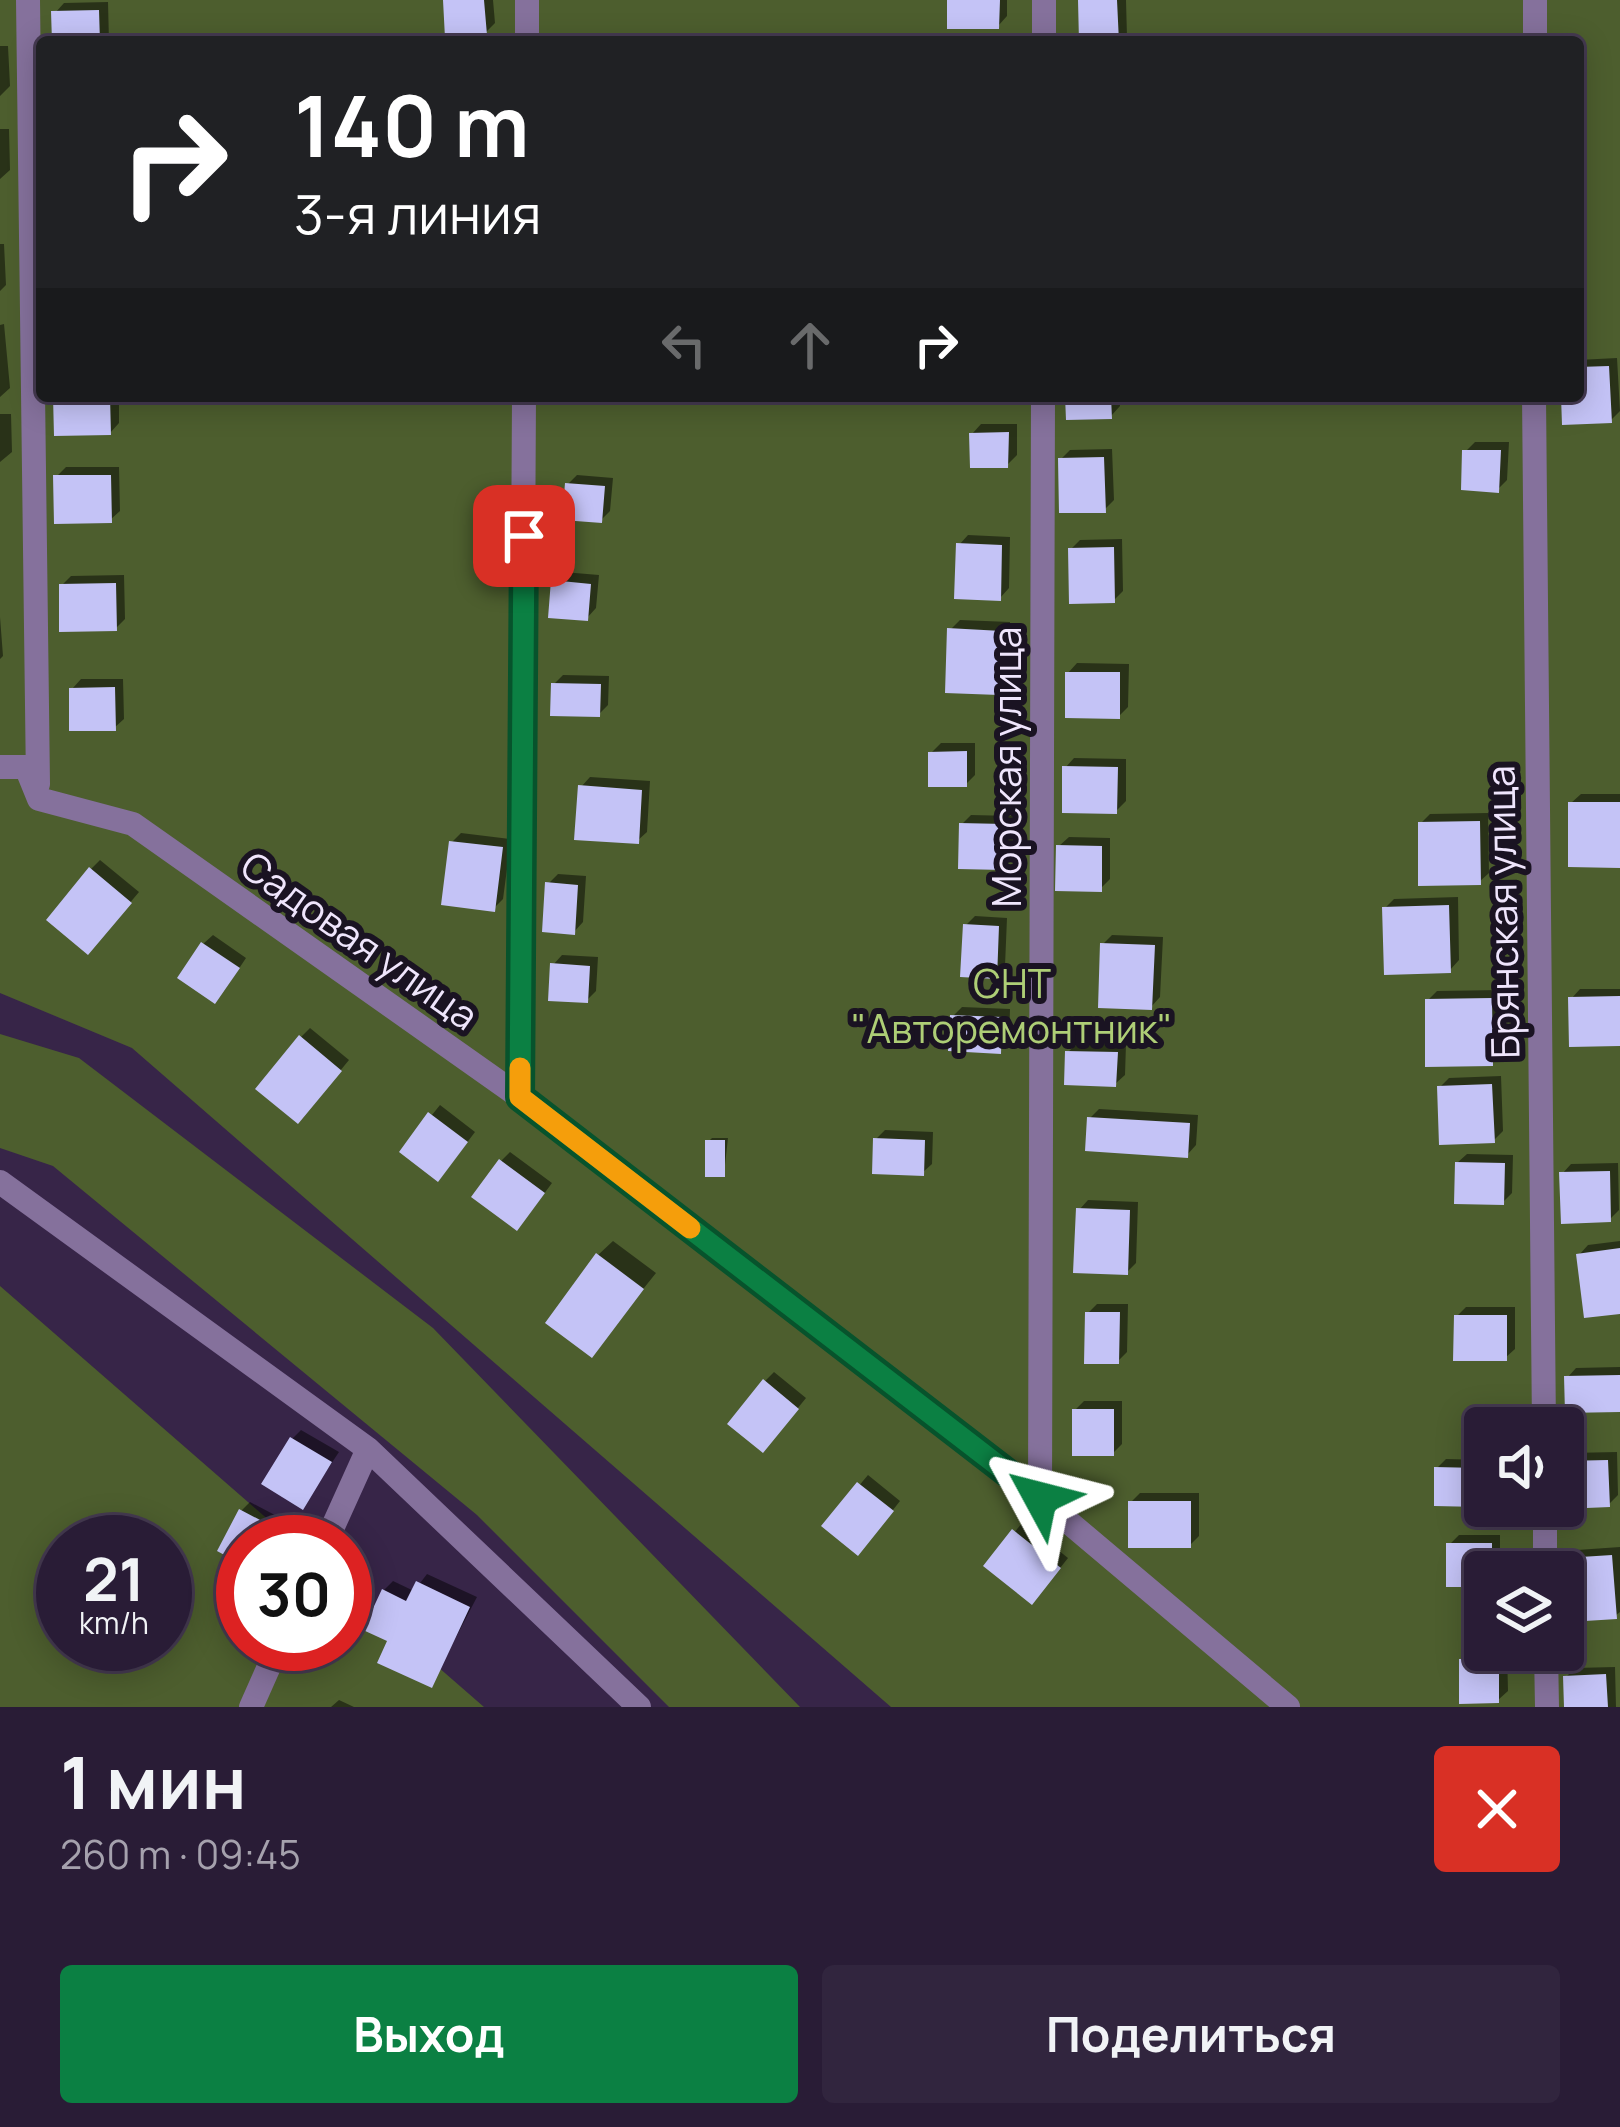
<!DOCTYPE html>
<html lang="ru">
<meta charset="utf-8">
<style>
:root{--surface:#291c36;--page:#31253e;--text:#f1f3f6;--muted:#a5a1ad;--line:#453a51;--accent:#0b8043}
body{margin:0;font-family:Manrope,sans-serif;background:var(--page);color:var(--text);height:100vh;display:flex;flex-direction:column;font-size:45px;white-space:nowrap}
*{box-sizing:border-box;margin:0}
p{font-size:39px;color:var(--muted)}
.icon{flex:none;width:66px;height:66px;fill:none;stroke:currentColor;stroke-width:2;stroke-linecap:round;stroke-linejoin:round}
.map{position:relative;height:1707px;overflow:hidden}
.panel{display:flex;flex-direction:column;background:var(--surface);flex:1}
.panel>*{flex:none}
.hud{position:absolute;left:36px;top:36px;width:1548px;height:366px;border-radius:12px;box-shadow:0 6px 30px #0003,0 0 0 3px var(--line);background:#202124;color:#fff;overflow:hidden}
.fabs{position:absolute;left:1464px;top:1407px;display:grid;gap:24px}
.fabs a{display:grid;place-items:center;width:120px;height:120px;border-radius:12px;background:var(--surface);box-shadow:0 6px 30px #0003,0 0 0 3px var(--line);font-size:60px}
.speed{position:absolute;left:36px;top:1515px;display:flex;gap:24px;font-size:60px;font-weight:700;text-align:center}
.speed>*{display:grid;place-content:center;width:156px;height:156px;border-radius:50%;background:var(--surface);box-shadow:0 6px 30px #0003,0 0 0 3px var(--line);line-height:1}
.speed small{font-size:30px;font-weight:400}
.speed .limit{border:18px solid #d22;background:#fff;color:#111}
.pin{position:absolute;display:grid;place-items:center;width:102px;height:102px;color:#fff;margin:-51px;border-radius:24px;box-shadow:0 6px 18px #0006}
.me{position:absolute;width:132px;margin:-66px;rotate:308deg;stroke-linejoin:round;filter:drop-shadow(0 0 9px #0008)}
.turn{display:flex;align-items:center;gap:42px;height:252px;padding:0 60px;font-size:54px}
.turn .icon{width:156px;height:156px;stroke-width:2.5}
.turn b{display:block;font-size:84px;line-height:102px}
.lanes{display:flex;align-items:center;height:114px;padding:0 60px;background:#0003;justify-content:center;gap:60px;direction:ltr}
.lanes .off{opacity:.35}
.round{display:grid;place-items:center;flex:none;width:126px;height:126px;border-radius:12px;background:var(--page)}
.head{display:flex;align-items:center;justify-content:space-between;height:204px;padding:0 60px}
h1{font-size:72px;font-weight:700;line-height:90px}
.primary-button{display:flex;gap:24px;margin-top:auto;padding:24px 60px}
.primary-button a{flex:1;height:138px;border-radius:12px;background:var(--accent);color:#fff;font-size:48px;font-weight:700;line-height:138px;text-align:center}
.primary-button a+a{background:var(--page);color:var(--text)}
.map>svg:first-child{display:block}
</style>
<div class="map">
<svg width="1620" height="1707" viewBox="0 0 1620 1707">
<rect width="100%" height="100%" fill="#372548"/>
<path fill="#4d5e2e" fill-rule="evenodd" d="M 0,0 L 1620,0 L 1620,1707 L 891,1707 L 132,1048 L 0,993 ZM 42,42 L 1578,42 L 1578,396 L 42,396 ZM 1485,1428 L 1563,1428 L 1563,1506 L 1485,1506 ZM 1485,1572 L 1563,1572 L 1563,1650 L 1485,1650 Z
M 0,1034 L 79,1058 L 433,1328 L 800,1707 L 669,1707 L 477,1515 L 53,1166 L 0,1148 Z
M 0,1286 L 294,1542 L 243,1542 L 243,1644 L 345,1644 L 345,1586 L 484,1707 L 0,1707 ZM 63,1542 L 165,1542 L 165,1644 L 63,1644 Z"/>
<path fill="#0007" d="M 446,0 L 493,0 L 495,23 L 486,32 Z
M 950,0 L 1007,0 L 1007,16 L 998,26 Z
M 1081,0 L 1126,0 L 1127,37 L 1122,42 L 1082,42 Z
M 108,2 L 109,42 L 55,42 L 55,13 L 64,3 Z
M 0,46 L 8,46 L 10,86 L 0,96 Z
M 0,129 L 9,129 L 10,170 L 0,179 Z
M 0,244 L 4,244 L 6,285 L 0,291 Z
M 4,324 L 10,388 L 0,397 L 0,325 Z
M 1617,358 L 1620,411 L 1611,420 L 1564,396 L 1578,396 L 1578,360 Z
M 56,396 L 119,396 L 119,423 L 110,433 Z
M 1068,396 L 1120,396 L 1120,406 L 1111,416 Z
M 0,414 L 11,414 L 12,452 L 0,462 Z
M 981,424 L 1017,424 L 1017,455 L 1007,465 L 972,434 Z
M 1475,442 L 1509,442 L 1507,480 L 1497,490 L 1465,452 Z
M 1112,449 L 1114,500 L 1104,510 L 1061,459 L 1070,450 Z
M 66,467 L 119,467 L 120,511 L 110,520 L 56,477 Z
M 577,475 L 613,478 L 610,511 L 601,520 L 568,484 Z
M 968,535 L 1010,537 L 1009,588 L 1000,598 L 959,545 Z
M 1122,539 L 1123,591 L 1114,600 L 1071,549 L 1080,540 Z
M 563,572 L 599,575 L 596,608 L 587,618 L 554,581 Z
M 124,575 L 125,619 L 116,628 L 62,585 L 71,576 Z
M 0,617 L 3,656 L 0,659 Z
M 960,620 L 1010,622 L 1007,683 L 998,692 L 950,630 Z
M 1077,663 L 1129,664 L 1128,707 L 1119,716 L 1068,673 Z
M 563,675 L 609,676 L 608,705 L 599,714 L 554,684 Z
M 81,679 L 123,679 L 124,719 L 114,728 L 72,689 Z
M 941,743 L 975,743 L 975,775 L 966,784 L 931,753 Z
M 1074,758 L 1126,759 L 1126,801 L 1116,811 L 1065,768 Z
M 590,777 L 650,781 L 647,832 L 637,841 L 581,787 Z
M 1581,794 L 1620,794 L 1620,865 L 1571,803 Z
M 1488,813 L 1489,873 L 1479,882 L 1421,823 L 1430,814 Z
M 971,815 L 1013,816 L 1012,857 L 1003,867 L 962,824 Z
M 461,833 L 511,839 L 503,899 L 494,908 L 452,842 Z
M 1069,837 L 1110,838 L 1110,879 L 1100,889 L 1059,846 Z
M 100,860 L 139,892 L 97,942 L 91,869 Z
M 558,874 L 586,876 L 583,922 L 574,932 L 548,884 Z
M 1458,897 L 1459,960 L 1450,970 L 1385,908 L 1394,899 Z
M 975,916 L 1007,918 L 1005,966 L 995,976 L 966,925 Z
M 213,935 L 246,958 L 224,991 L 203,944 Z
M 1112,935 L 1163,937 L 1160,997 L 1151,1007 L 1103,944 Z
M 562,955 L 598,957 L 596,991 L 587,1000 L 553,965 Z
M 1580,989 L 1620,989 L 1620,1043 L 1571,999 Z
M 1500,990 L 1501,1053 L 1491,1063 L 1428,1000 L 1437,991 Z
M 962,1007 L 1010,1009 L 1009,1041 L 999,1051 L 952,1017 Z
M 310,1028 L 349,1060 L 307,1111 L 301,1037 Z
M 1078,1043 L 1126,1044 L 1125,1075 L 1115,1084 L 1068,1052 Z
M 1501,1076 L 1503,1131 L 1494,1140 L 1440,1087 L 1449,1078 Z
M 440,1105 L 475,1132 L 447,1169 L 403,1151 Z
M 1099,1109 L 1198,1115 L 1196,1145 L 1187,1155 L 1090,1118 Z
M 885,1130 L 933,1132 L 932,1164 L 922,1173 L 876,1139 Z
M 712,1138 L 728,1138 L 724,1174 L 708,1142 Z
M 510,1152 L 552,1183 L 526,1218 L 501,1161 Z
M 1467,1154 L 1513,1155 L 1512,1193 L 1503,1202 L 1457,1163 Z
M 1618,1163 L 1619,1210 L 1610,1219 L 1562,1174 L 1571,1164 Z
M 1088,1200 L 1138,1202 L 1136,1263 L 1127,1272 L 1079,1210 Z
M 613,1241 L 656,1273 L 591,1354 L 598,1255 Z
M 1620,1241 L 1620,1311 L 1579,1255 L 1588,1245 Z
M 1097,1304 L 1128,1304 L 1127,1352 L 1118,1361 L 1088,1313 Z
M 1466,1307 L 1515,1307 L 1515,1349 L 1505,1358 L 1457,1316 Z
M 1620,1367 L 1620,1409 L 1567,1378 L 1576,1368 Z
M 774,1372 L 806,1398 L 772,1440 L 765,1381 Z
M 1084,1401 L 1122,1401 L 1122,1444 L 1113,1453 L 1075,1410 Z
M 301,1430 L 339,1452 L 303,1506 L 292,1439 Z
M 1617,1452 L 1618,1495 L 1609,1504 L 1563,1506 L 1563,1460 L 1570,1453 Z
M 1446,1459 L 1485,1460 L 1485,1497 L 1479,1504 L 1437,1468 Z
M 868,1475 L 900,1501 L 867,1543 L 825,1526 Z
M 1140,1493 L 1199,1493 L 1199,1536 L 1190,1545 L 1131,1502 Z
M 250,1502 L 309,1533 L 304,1542 L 243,1542 L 243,1561 L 241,1511 Z
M 1023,1522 L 1068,1558 L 1041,1592 L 987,1565 Z
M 1459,1535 L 1500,1535 L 1500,1572 L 1485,1572 L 1485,1584 L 1450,1544 Z
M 1620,1547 L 1620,1612 L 1615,1616 L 1568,1559 L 1577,1550 Z
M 427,1574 L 477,1597 L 431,1685 L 391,1640 L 384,1590 L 393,1581 L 414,1591 Z
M 1507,1650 L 1508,1691 L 1498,1700 L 1462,1660 L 1471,1651 Z
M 1615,1667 L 1616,1707 L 1567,1707 L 1566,1677 L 1575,1668 Z
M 339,1700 L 354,1707 L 331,1707 Z"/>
<path fill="#c4c3f6" d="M 443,0 L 484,0 L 487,35 L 445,38 Z
M 947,0 L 1000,0 L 999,29 L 947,29 Z
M 1078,0 L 1117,0 L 1119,42 L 1079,42 Z
M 99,10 L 100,42 L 52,42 L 51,11 Z
M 1609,366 L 1612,423 L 1562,425 L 1561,396 L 1578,396 L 1578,367 Z
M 53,396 L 110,396 L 111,435 L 54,436 Z
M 1065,396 L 1111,396 L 1112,419 L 1066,420 Z
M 1009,432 L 1008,468 L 970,468 L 969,433 Z
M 1462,450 L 1501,450 L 1499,493 L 1461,490 Z
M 1104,457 L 1106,513 L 1059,513 L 1058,458 Z
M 53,475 L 111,475 L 112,523 L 54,524 Z
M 565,483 L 605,486 L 602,523 L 562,520 Z
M 956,543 L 1002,545 L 1001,601 L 954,599 Z
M 1114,547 L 1115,603 L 1069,604 L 1068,548 Z
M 551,580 L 591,584 L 588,621 L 548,618 Z
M 116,583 L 117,631 L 59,632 L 59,584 Z
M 947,628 L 1002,631 L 999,695 L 945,693 Z
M 1065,672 L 1120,672 L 1120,719 L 1065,718 Z
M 551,683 L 601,684 L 600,717 L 550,716 Z
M 115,687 L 116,731 L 69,731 L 69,688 Z
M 967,751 L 967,787 L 928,787 L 928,752 Z
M 1062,766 L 1118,767 L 1117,814 L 1062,813 Z
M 578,785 L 642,790 L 639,844 L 574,840 Z
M 1568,802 L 1620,802 L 1620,868 L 1568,867 Z
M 1480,821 L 1481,885 L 1418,886 L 1418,822 Z
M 959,823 L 1005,824 L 1004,870 L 958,869 Z
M 449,841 L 503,847 L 495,912 L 441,905 Z
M 1056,845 L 1102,846 L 1102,892 L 1055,891 Z
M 89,867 L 132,903 L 88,955 L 46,920 Z
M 545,882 L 578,885 L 575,935 L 542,932 Z
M 1449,905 L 1451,973 L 1384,975 L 1382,907 Z
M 963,924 L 999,926 L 997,979 L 960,977 Z
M 201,942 L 240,968 L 215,1004 L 177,978 Z
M 1100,943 L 1155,945 L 1152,1010 L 1098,1008 Z
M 550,963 L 590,966 L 588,1003 L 548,1001 Z
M 1620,996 L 1620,1046 L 1569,1047 L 1568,997 Z
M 1492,998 L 1493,1066 L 1425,1067 L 1425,999 Z
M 950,1015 L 1002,1017 L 1001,1054 L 948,1051 Z
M 299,1035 L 342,1071 L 298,1124 L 255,1089 Z
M 1065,1051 L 1118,1052 L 1116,1087 L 1064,1085 Z
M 1492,1084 L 1495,1143 L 1439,1145 L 1437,1086 Z
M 428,1112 L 468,1142 L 438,1182 L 399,1152 Z
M 1087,1117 L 1190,1123 L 1188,1158 L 1085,1151 Z
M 873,1138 L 925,1140 L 924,1176 L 872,1174 Z
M 705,1140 L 725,1140 L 725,1177 L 705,1177 Z
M 499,1159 L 545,1193 L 517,1231 L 471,1197 Z
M 1455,1162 L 1505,1163 L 1504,1205 L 1454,1204 Z
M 1610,1171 L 1611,1222 L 1561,1224 L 1559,1172 Z
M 1076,1208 L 1130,1210 L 1128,1275 L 1073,1273 Z
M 1620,1248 L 1620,1314 L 1584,1318 L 1576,1254 Z
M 596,1253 L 644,1289 L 592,1358 L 545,1323 Z
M 1085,1312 L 1120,1312 L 1119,1364 L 1084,1364 Z
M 1454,1315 L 1507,1315 L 1507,1361 L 1453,1361 Z
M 1620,1375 L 1620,1412 L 1565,1413 L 1564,1376 Z
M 763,1379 L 799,1409 L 763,1453 L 727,1424 Z
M 1072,1409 L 1114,1409 L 1114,1456 L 1072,1456 Z
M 290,1437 L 332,1462 L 303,1510 L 261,1484 Z
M 1608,1460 L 1610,1507 L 1563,1509 L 1563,1461 Z
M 1434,1467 L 1480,1468 L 1480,1507 L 1434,1506 Z
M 857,1482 L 894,1511 L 858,1556 L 821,1526 Z
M 1128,1501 L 1191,1501 L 1191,1548 L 1128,1548 Z
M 239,1509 L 302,1542 L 243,1542 L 243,1565 L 217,1551 Z
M 1012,1529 L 1061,1568 L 1032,1605 L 983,1566 Z
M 1446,1543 L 1492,1543 L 1492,1572 L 1485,1572 L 1485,1587 L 1446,1587 Z
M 1612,1555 L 1617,1619 L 1569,1622 L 1565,1558 Z
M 416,1581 L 470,1607 L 432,1688 L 377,1663 L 387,1641 L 363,1630 L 382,1589 L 406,1601 Z
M 1499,1658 L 1499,1703 L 1459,1704 L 1459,1659 Z
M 1606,1674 L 1608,1707 L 1564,1707 L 1563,1676 Z"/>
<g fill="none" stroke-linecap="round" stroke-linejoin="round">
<path stroke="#85719c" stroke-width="24" d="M 28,0 L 38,784
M 527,42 L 527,0
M 1044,42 L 1044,0
M 1535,42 L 1535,0
M 1534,396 L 1544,1428
M 0,767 L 26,767 L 39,799 L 133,824 L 520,1097 L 1040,1498 L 1288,1707
M 520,1097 L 524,396
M 0,1182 L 368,1449 L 639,1707
M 1040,1498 L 1043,396
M 1545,1506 L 1545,1572
M 326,1542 L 368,1449
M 1546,1650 L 1547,1707
M 251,1707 L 279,1644"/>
</g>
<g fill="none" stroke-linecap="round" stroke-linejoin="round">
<defs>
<path id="route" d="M 524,536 L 520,1097 L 1040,1498"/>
</defs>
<use href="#route" stroke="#07532c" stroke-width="30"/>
<use href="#route" stroke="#0b8043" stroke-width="21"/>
<path stroke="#f59e0b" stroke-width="21" d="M 520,1068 L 520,1097 L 690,1228"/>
</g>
<g text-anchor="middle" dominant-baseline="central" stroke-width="12" stroke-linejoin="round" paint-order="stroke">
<g font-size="39" fill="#efe5fc" stroke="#1a1322">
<text transform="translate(1006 767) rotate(-90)">Морская улица</text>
<text transform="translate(1502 912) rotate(-91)">Брянская улица</text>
<text transform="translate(360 940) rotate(35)">Садовая улица</text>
</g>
<g font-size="39" fill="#aece76" stroke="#1a1322">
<text x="1012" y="983">СНТ<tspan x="1012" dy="45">"Авторемонтник"</tspan></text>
</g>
</g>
</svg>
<div class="fabs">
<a><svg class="icon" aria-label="sound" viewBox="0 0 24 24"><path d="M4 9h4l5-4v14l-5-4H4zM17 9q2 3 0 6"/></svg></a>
<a><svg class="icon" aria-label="layers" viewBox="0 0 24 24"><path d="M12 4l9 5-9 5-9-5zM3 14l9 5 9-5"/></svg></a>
</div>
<div class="speed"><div>21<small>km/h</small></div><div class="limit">30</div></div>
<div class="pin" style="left:524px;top:536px;background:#d93025"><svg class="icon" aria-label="arrive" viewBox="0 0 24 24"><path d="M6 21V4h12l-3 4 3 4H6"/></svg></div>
<svg class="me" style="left:1040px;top:1498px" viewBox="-20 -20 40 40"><path d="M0-17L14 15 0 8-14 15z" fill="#0b8043" stroke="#fff" stroke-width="4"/></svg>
<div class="hud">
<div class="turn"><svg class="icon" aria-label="right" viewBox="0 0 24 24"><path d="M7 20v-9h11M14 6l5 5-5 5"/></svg><div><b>140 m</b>3-я линия</div></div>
<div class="lanes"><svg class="icon off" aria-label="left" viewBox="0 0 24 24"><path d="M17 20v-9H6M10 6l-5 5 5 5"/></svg><svg class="icon off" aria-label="ahead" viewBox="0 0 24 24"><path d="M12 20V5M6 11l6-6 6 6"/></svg><svg class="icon" aria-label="right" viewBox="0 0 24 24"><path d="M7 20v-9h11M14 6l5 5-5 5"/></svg></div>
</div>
</div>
<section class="panel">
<div class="head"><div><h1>1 мин</h1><p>260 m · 09:45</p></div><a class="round" style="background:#d93025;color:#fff"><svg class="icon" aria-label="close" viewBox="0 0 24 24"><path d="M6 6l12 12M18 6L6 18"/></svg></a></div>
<div class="primary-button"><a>Выход</a><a>Поделиться</a></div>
</section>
